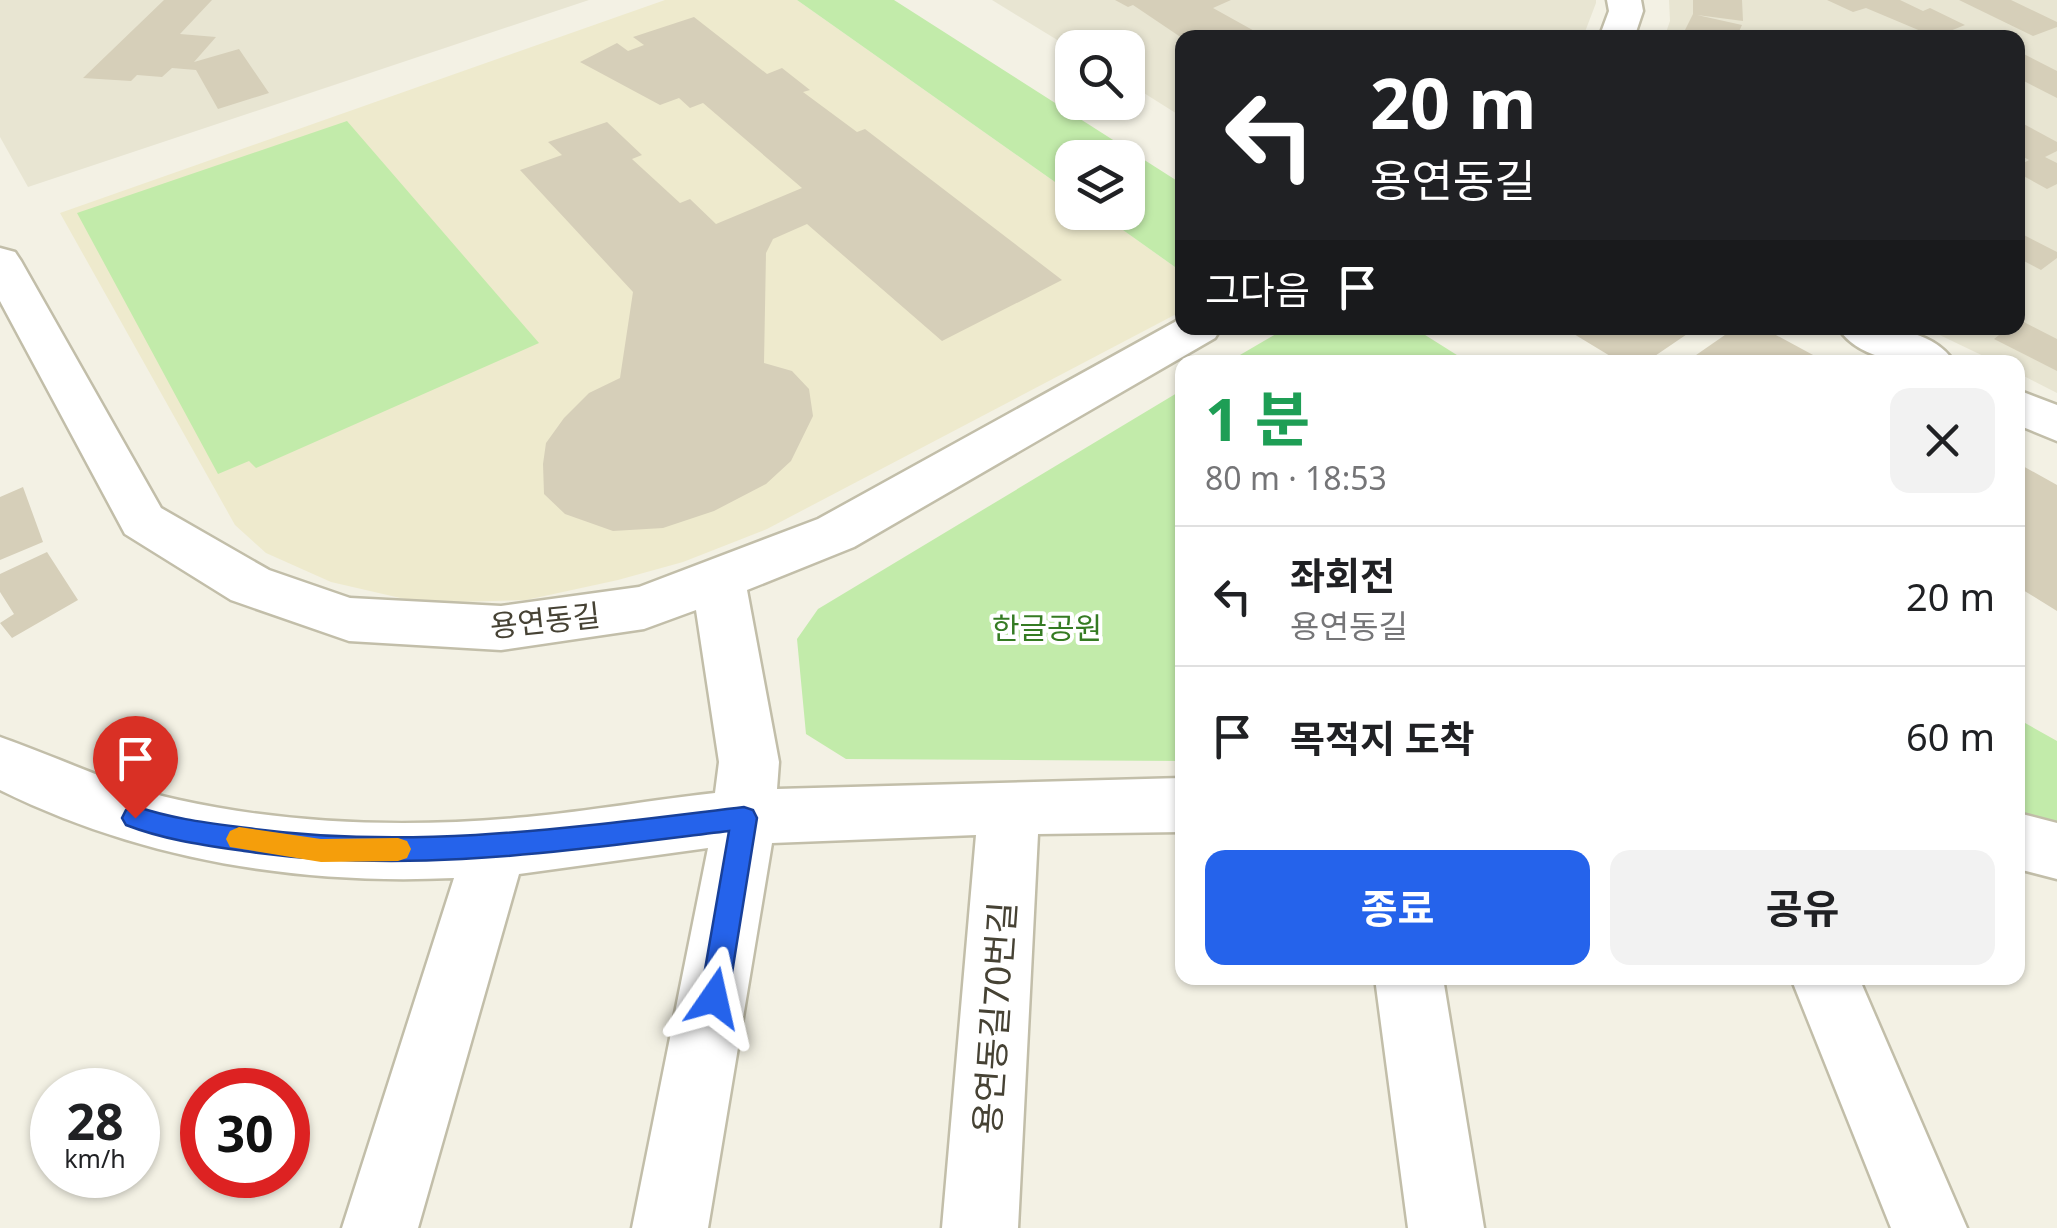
<!DOCTYPE html>
<html lang="ko">
<meta charset="utf-8">
<style>
:root{--surface:#fff;--page:#f2f2f2;--text:#202124;--muted:#757577;--line:#e0e0e0;--accent:#2563eb}
body{margin:0;font-family:"Noto Sans","Noto Sans KR",sans-serif;background:var(--page);color:var(--text);height:100vh;display:flex;flex-direction:column;font-size:38px;white-space:nowrap}
*{box-sizing:border-box;margin:0}
p{font-size:32px;color:var(--muted)}
.icon{flex:none;width:55px;height:55px;fill:none;stroke:currentColor;stroke-width:2;stroke-linecap:round;stroke-linejoin:round}
.map{position:relative;flex:1;overflow:hidden}
.sheet{position:absolute;left:1175px;top:355px;width:850px;height:630px;display:flex;flex-direction:column;background:var(--surface);border-radius:20px;box-shadow:0 2px 8px #0004}
.sheet>*{flex:none}
.banner{position:absolute;left:1175px;top:30px;width:850px;height:305px;border-radius:20px;box-shadow:0 2px 8px #0004;background:#202124;color:#fff;overflow:hidden}
.controls{position:absolute;left:1055px;top:30px;display:grid;gap:20px}
.controls a{display:grid;place-items:center;width:90px;height:90px;border-radius:20px;background:var(--surface);box-shadow:0 2px 8px #0004;font-size:50px}
.speed{position:absolute;left:30px;top:1068px;display:flex;gap:20px;font-size:50px;font-weight:700;text-align:center}
.speed>*{display:grid;place-content:center;width:130px;height:130px;border-radius:50%;background:var(--surface);box-shadow:0 2px 8px #0004;line-height:1}
.speed small{font-size:25px;font-weight:400}
.speed .limit{border:15px solid #d22;background:#fff;color:#111}
.pin{position:absolute;display:grid;place-items:center;width:85px;height:85px;color:#fff;margin:-102px -42px;border-radius:50% 50% 50% 0;rotate:-45deg;box-shadow:0 0 10px #0007}
.pin .icon{rotate:45deg}
.me{position:absolute;width:110px;margin:-55px;rotate:11deg;stroke-linejoin:round;filter:drop-shadow(0 0 8px #0008)}
.turn{display:flex;align-items:center;gap:35px;height:210px;padding:0 30px;font-size:45px}
.turn .icon{width:130px;height:130px;stroke-width:2.5}
.turn b{display:block;font-size:70px;line-height:85px}
.then{display:flex;align-items:center;height:95px;padding:0 30px;background:#0003;gap:20px;font-size:38px}
.round{display:grid;place-items:center;flex:none;width:105px;height:105px;border-radius:20px;background:var(--page)}
.overview{display:flex;align-items:center;justify-content:space-between;height:170px;padding:0 30px}
h1{font-size:60px;font-weight:700;line-height:75px;color:#1e9e55}
.button{display:flex;gap:20px;margin-top:auto;padding:20px 30px}
.button a{flex:1;height:115px;border-radius:20px;background:var(--accent);color:#fff;font-size:40px;font-weight:700;line-height:115px;text-align:center}
.button a+a{background:var(--page);color:var(--text)}
ul{padding:0;list-style:none}
li{display:flex;align-items:center;gap:30px;height:140px;padding:0 30px;border-top:2px solid var(--line)}
li div{flex:1}
li b{display:block;font-size:38px}
li em{font-style:normal}
.map>svg:first-child{display:block}
</style>
<div class="map">
<svg width="2057" height="1228" viewBox="0 0 2057 1228">
<rect width="100%" height="100%" fill="#f3f1e4"/>
<path fill="#e8e5d2" d="M 0,0 L 589,0 L 28,187 L 0,137 Z
M 992,0 L 1596,0 L 1596,3 L 1583,37 L 1182,38 L 1182,117 L 1128,83 L 1128,48 L 1072,49 Z
M 1669,0 L 2057,0 L 2057,393 L 2018,373 L 2018,362 L 1996,362 L 1925,328 L 2018,328 L 2018,38 L 1664,38 L 1670,21 Z"/>
<path fill="#eeeacd" d="M 665,0 L 797,0 L 1072,194 L 1072,212 L 1099,213 L 1182,272 L 1182,311 L 767,529 L 683,562 L 618,580 L 526,600 L 422,603 L 331,582 L 266,553 L 235,525 L 60,213 Z"/>
<path fill="#c2ebaa" d="M 797,0 L 894,0 L 1182,184 L 1182,272 L 1099,213 L 1128,212 L 1128,158 L 1072,158 L 1072,194 Z
M 347,121 L 539,343 L 256,468 L 249,461 L 218,474 L 77,213 Z
M 1286,328 L 1414,328 L 1468,362 L 1228,362 Z
M 1182,390 L 1182,761 L 846,759 L 806,734 L 797,639 L 818,609 Z
M 2018,719 L 2057,741 L 2057,835 L 2018,820 Z"/>
<path fill="#d6cfb9" d="M 164,0 L 212,0 L 180,34 L 216,37 L 194,62 L 239,49 L 269,93 L 218,109 L 196,70 L 172,68 L 162,77 L 137,75 L 131,81 L 83,78 Z
M 1115,0 L 1231,0 L 1213,8 L 1267,38 L 1182,38 L 1133,5 L 1128,7 Z
M 1693,0 L 1742,0 L 1743,21 L 1697,15 L 1742,25 L 1736,38 L 1681,38 L 1693,14 Z
M 1827,0 L 1900,0 L 1923,11 L 1930,8 L 1965,25 L 1935,37 L 1866,8 L 1853,12 Z
M 1959,0 L 2011,0 L 2057,22 L 2057,27 L 2033,36 Z
M 694,17 L 767,74 L 782,68 L 810,90 L 803,92 L 857,132 L 865,129 L 1062,280 L 942,341 L 807,224 L 773,239 L 766,253 L 764,363 L 792,371 L 809,389 L 813,416 L 791,461 L 766,484 L 714,511 L 663,528 L 613,531 L 565,514 L 544,494 L 543,464 L 546,443 L 564,418 L 589,393 L 620,378 L 633,292 L 520,170 L 562,155 L 548,142 L 607,122 L 642,155 L 632,159 L 680,203 L 690,199 L 716,224 L 802,188 L 703,103 L 690,108 L 679,98 L 660,105 L 580,62 L 617,43 L 628,51 L 644,45 L 633,37 Z
M 2018,51 L 2057,71 L 2057,98 L 2018,78 Z
M 2018,121 L 2057,142 L 2057,151 L 2045,157 L 2057,163 L 2057,184 L 2047,189 L 2018,173 L 2018,166 L 2029,160 L 2018,154 Z
M 2018,232 L 2057,252 L 2057,258 L 2041,270 L 2018,258 Z
M 2018,319 L 2057,339 L 2057,371 L 1994,339 L 2008,328 L 2018,328 Z
M 1564,328 L 1696,328 L 1646,362 L 1620,362 Z
M 1735,328 L 1763,328 L 1826,362 L 1686,362 Z
M 2021,465 L 2057,485 L 2057,611 L 2018,587 L 2018,468 Z
M 23,487 L 43,542 L 0,560 L 0,497 Z
M 47,552 L 78,600 L 12,638 L 0,623 L 14,614 L 0,592 L 0,574 Z"/>
<g fill="none" stroke-linecap="round" stroke-linejoin="round">
<defs>
<path id="street" d="M 1607,0 L 1641,0 L 1643,11 L 1634,38 L 1599,38 L 1609,11 Z
M 0,248 L 15,252 L 21,261 L 161,508 L 269,570 L 350,598 L 501,606 L 639,587 L 818,519 L 1182,318 L 1182,328 L 1221,328 L 1215,338 L 854,547 L 747,590 L 779,762 L 777,789 L 1182,778 L 1182,832 L 1038,834 L 1018,1228 L 942,1228 L 976,835 L 772,843 L 708,1228 L 632,1228 L 708,848 L 519,874 L 418,1228 L 342,1228 L 454,878 C 297,885 142,860 0,790 L 0,737 C 60,758 115,786 179,800 C 292,825 412,828 527,817 C 590,811 652,800 715,793 L 719,762 L 696,610 L 644,629 L 501,650 L 349,641 L 231,600 L 125,534 L 0,301 Z
M 1838,328 C 1876,326 1931,326 1954,362 C 1916,364 1862,364 1838,328 Z
M 2018,390 L 2057,405 L 2057,441 L 2018,425 Z
M 2018,813 L 2057,823 L 2057,879 L 2018,869 Z
M 1375,978 L 1443,978 L 1484,1228 L 1408,1228 Z
M 1791,978 L 1859,978 L 1967,1228 L 1891,1228 Z"/>
</defs>
<use href="#street" stroke="#c2bea9" stroke-width="5"/>
<use href="#street" fill="#fff" fill-rule="evenodd"/>
</g>
<path fill="#2563eb" stroke="#184099" stroke-width="2.5" d="M 135,806 C 172,819 209,823 247,828 C 414,851 578,827 744,807 L 753,810 L 757,818 L 728,998 L 724,1007 L 714,1011 L 704,1007 L 700,998 L 729,831 C 563,851 411,875 244,851 C 203,845 165,840 126,825 L 122,818 L 126,810 Z"/>
<path fill="#f59e0b" d="M 239,827 L 321,839 L 398,838 L 407,841 L 411,849 L 407,858 L 398,861 L 321,862 L 230,847 L 226,839 L 230,831 Z"/>
<g text-anchor="middle" dominant-baseline="central" stroke-width="8" stroke-linejoin="round" paint-order="stroke">
<g font-size="30" fill="#464234" stroke="#fff">
<text transform="translate(545 620) rotate(-6)">용연동길</text>
</g>
<g font-size="30" fill="#357b23" stroke="#fff">
<text x="1047" y="627">한글공원</text>
</g>
<g font-size="35" fill="#464234" stroke="#fff">
<text transform="translate(994 1018) rotate(-86)">용연동길70번길</text>
</g>
</g>
</svg>
<div class="controls">
<a><svg class="icon" aria-label="search" viewBox="0 0 24 24"><circle cx="10" cy="10" r="6"/><path d="M15 15l6 6"/></svg></a>
<a><svg class="icon" aria-label="layers" viewBox="0 0 24 24"><path d="M12 4l9 5-9 5-9-5zM3 14l9 5 9-5"/></svg></a>
</div>
<div class="speed"><div>28<small>km/h</small></div><div class="limit">30</div></div>
<div class="pin" style="left:135px;top:818px;background:#d93025"><svg class="icon" aria-label="arrive" viewBox="0 0 24 24"><path d="M6 21V4h12l-3 4 3 4H6"/></svg></div>
<svg class="me" style="left:714px;top:998px" viewBox="-20 -20 40 40"><path d="M0-17L14 15 0 8-14 15z" fill="#2563eb" stroke="#fff" stroke-width="4"/></svg>
<div class="banner">
<div class="turn"><svg class="icon" aria-label="left" viewBox="0 0 24 24"><path d="M17 20v-9H6M10 6l-5 5 5 5"/></svg><div><b>20 m</b>용연동길</div></div>
<div class="then">그다음<svg class="icon" aria-label="arrive" viewBox="0 0 24 24"><path d="M6 21V4h12l-3 4 3 4H6"/></svg></div>
</div>
<section class="sheet">
<div class="overview"><div><h1>1 분</h1><p>80 m · 18:53</p></div><a class="round"><svg class="icon" aria-label="close" viewBox="0 0 24 24"><path d="M6 6l12 12M18 6L6 18"/></svg></a></div>
<ul>
<li><svg class="icon" aria-label="left" viewBox="0 0 24 24"><path d="M17 20v-9H6M10 6l-5 5 5 5"/></svg><div><b>좌회전</b><p>용연동길</p></div><em>20 m</em></li>
<li><svg class="icon" aria-label="arrive" viewBox="0 0 24 24"><path d="M6 21V4h12l-3 4 3 4H6"/></svg><div><b>목적지 도착</b></div><em>60 m</em></li>
</ul>
<div class="button"><a>종료</a><a>공유</a></div>
</section>
</div>
